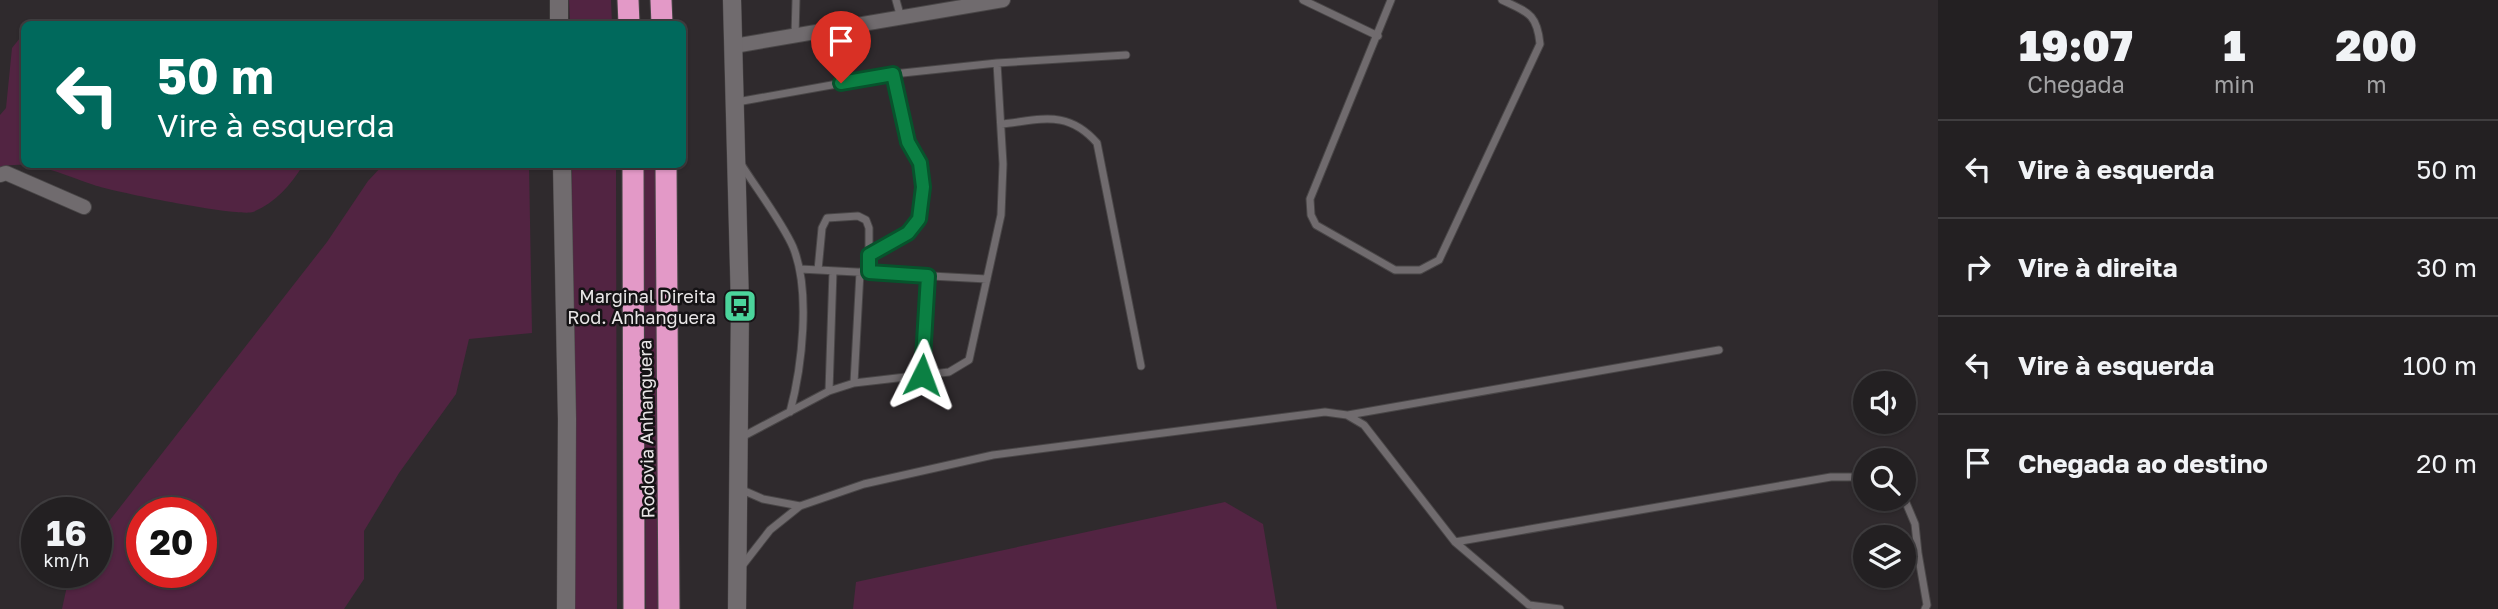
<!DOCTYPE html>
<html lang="pt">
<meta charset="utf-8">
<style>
:root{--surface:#232022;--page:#2b282a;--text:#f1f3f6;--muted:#a3a3a5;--line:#403e40}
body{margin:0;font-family:"Golos Text",sans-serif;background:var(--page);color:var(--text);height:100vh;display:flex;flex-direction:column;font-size:26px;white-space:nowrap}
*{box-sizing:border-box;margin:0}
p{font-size:23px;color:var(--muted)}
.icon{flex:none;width:38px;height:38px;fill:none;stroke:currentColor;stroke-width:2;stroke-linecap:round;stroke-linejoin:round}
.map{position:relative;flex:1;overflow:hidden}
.panel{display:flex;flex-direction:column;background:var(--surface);width:560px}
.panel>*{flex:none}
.guide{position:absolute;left:21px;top:21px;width:665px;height:147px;border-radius:10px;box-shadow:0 2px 5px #0004,0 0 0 2px var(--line);background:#00695c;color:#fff;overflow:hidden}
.tools{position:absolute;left:1853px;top:371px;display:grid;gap:14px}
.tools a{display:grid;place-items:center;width:63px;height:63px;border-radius:50%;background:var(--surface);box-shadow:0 2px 5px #0004,0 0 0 2px var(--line);font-size:35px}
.speed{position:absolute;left:21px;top:497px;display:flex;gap:14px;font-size:35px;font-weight:700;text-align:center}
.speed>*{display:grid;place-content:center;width:91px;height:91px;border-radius:50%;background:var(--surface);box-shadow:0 2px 5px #0004,0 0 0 2px var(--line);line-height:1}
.speed small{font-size:18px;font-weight:400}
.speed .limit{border:10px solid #d22;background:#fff;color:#111}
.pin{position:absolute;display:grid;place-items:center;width:60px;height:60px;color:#fff;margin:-72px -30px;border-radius:50% 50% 50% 0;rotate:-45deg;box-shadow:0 0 7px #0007}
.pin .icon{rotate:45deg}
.me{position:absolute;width:77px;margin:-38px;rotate:3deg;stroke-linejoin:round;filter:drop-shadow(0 0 5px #0008)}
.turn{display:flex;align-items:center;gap:24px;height:147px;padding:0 21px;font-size:32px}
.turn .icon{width:91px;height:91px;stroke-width:2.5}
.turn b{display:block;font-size:49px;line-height:60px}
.eta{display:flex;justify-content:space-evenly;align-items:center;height:119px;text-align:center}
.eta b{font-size:42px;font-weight:800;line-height:49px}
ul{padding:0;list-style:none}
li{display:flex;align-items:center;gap:21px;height:98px;padding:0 21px;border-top:2px solid var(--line)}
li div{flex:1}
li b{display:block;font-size:26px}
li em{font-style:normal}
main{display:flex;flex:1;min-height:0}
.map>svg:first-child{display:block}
</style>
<main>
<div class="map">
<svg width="1938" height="609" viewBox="0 0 1938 609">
<rect width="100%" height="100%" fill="#2f2a2d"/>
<path fill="#522442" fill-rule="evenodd" d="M 569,0 L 611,0 L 612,24 L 570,24 Z
M 24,33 L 24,164 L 303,165 C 291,185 275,203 253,212 C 239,217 114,192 94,185 C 62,175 35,159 0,167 L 0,115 L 6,108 L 12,48 Z
M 383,165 L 529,165 L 532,333 L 469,339 L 456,394 L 399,473 L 364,531 L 364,579 L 344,609 L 62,609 L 70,572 L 96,572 L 96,538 L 327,242 L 368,181 ZM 142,513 L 201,513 L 201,572 L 142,572 Z
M 572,165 L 616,165 L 617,609 L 573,609 Z
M 644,165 L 659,165 L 660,609 L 646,609 Z
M 1225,502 L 1263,524 L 1277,609 L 853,609 L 856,582 Z"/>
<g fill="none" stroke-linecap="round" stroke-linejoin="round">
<defs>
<path id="service" d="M 896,0 L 901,18
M 1303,0 L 1378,36
M 1391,0 L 1310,199 L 1311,215 L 1316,225 L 1395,270 L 1420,270 L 1439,260 L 1540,44 C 1537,13 1527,12 1502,0
M 795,35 L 796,0
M 997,63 L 1126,55
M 737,102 L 893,74 L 997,63 L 1003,164 L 1001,215 L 969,360 L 949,372 L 854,383 L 829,391 L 740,438
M 1001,124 C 1041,120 1067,109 1097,143 L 1141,366
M 741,164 C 756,188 782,222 793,247 C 811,291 802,367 790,412
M 869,255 L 907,233 L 919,219 L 923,187 L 920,163 L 908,142 L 893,74
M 800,269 L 987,279
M 818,270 L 822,228 L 827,218 L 858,216 L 866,220 L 869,228 L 869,273
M 922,375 L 928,276
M 854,383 L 860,272
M 829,391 L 833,271
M 1348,415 L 1719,350
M 740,489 L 763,499 L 800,506
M 1904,498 L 1915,524 L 1918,553 L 1904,559
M 1455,542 L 1831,477 L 1866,477
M 1918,553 L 1927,605 L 1925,609
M 742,566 L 770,530 L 800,506 L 864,484 L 993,455 L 1325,412 L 1347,415 L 1364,425 L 1455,542 L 1529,605 L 1560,609"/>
<path id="minor" d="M 734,46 L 1003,0
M 0,175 L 6,173 L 84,207"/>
<path id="tertiary" d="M 559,0 L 559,24
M 732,0 L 740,306 L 737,609
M 562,164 L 567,419 L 566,609"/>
<path id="motorway" d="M 628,0 L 629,24
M 661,0 L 662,24
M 633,164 L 634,609
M 666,164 L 669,609"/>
</defs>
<use href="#service" stroke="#494647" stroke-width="9"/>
<use href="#minor" stroke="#494647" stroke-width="16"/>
<use href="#tertiary" stroke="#494647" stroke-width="19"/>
<use href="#motorway" stroke="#494647" stroke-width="23"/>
<use href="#service" stroke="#706b6e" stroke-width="7"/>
<use href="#minor" stroke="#706b6e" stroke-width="14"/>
<use href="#tertiary" stroke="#706b6e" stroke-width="18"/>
<use href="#motorway" stroke="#e399c7" stroke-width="21"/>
</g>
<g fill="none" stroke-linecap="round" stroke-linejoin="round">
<defs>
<path id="route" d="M 841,83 L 893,74 L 908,142 L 920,163 L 923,187 L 919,219 L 908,233 L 869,255 L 869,272 L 928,276 L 922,375"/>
</defs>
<use href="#route" stroke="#07532c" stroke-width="18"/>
<use href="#route" stroke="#0b8043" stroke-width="12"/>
</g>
<defs>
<symbol id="bus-square" viewBox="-11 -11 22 22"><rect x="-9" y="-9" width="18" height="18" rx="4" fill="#4bd49b" stroke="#151315"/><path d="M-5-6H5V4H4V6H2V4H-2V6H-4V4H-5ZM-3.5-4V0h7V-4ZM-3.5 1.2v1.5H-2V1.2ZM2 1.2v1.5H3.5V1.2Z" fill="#111"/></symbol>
</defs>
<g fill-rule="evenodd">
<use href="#bus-square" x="721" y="287" width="38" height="38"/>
</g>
<g text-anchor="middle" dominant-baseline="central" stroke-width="5" stroke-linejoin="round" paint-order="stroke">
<g font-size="18" fill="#e9e6e7" stroke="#151315" text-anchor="end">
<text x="716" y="296">Marginal Direita<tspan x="716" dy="21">Rod. Anhanguera</tspan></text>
</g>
<g font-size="18" fill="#e9e6e7" stroke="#151315">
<text transform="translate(646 429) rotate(-91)">Rodovia Anhanguera</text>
</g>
</g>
</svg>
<div class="tools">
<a><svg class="icon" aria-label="sound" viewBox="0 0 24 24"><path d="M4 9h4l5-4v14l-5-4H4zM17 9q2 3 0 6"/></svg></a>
<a><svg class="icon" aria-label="search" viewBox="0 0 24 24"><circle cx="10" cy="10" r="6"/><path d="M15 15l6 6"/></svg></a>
<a><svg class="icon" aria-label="layers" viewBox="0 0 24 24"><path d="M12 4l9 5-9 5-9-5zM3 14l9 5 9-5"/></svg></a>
</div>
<div class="speed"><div>16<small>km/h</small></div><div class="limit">20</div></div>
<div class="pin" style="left:841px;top:83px;background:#d93025"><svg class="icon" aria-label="arrive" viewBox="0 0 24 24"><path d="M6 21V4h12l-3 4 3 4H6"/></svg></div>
<svg class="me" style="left:922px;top:375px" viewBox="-20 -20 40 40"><path d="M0-17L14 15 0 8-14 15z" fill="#0b8043" stroke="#fff" stroke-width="4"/></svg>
<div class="guide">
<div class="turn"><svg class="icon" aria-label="left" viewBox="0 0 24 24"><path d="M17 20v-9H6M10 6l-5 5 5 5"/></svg><div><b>50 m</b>Vire à esquerda</div></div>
</div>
</div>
<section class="panel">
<div class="eta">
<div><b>19:07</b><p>Chegada</p></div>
<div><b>1</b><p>min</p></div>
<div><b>200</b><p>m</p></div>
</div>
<ul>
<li><svg class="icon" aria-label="left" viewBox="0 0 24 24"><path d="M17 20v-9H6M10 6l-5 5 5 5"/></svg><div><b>Vire à esquerda</b></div><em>50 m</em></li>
<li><svg class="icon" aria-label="right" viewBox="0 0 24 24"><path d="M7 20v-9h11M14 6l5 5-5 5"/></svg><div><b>Vire à direita</b></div><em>30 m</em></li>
<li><svg class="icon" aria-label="left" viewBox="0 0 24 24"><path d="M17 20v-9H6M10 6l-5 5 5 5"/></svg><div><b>Vire à esquerda</b></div><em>100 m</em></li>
<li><svg class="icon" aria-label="arrive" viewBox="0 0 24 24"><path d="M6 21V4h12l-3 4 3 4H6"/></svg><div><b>Chegada ao destino</b></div><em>20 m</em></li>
</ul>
</section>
</main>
